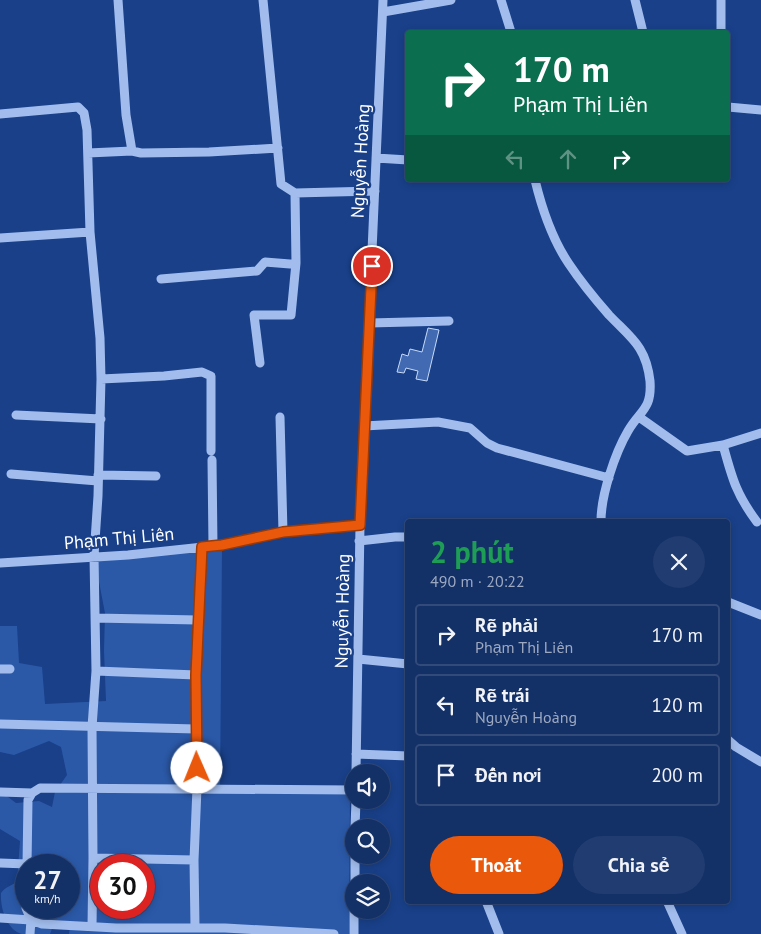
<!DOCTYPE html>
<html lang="vi">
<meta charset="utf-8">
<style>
:root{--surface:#133067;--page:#203c70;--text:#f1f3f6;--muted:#9da9c0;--line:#324b7b;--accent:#ea580c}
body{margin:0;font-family:"PT Sans",sans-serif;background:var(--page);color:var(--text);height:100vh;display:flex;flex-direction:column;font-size:19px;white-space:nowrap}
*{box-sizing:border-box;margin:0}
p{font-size:16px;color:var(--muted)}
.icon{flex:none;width:28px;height:28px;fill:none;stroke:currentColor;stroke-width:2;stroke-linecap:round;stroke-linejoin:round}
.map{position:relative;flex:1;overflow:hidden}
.sheet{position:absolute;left:405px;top:519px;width:325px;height:385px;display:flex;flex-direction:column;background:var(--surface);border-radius:5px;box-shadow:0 2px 8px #0003,0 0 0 1px var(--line)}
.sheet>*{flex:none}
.banner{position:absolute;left:405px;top:30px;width:325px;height:152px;border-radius:5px;box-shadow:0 2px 8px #0003,0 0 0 1px var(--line);background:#0b6e4f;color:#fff;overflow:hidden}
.tools{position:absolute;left:345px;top:764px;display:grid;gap:10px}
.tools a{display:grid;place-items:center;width:45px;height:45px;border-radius:50%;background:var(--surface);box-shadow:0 2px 8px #0003,0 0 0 1px var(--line);font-size:25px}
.speed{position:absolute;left:15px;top:854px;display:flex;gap:10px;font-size:25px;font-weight:700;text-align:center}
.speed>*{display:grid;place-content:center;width:65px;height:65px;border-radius:50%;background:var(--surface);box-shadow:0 2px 8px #0003,0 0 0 1px var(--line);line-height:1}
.speed small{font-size:12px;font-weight:400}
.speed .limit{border:8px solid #d22;background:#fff;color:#111}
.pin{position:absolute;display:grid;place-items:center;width:42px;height:42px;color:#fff;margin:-21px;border:2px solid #fff;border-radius:50%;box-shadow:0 1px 5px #0007}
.me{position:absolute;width:55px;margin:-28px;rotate:359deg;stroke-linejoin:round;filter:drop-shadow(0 0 4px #0008)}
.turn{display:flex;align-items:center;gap:18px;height:105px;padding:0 25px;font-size:22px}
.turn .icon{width:65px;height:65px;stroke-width:2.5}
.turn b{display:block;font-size:35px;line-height:42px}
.lanes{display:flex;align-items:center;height:48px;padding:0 25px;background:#0003;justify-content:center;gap:25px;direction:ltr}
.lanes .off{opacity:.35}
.round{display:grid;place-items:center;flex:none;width:52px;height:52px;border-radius:26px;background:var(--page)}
.overview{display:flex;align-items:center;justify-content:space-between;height:85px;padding:0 25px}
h1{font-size:30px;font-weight:800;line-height:38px;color:#1e9e55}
.button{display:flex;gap:10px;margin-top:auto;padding:10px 25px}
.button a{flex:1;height:58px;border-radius:30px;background:var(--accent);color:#fff;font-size:20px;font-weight:800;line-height:58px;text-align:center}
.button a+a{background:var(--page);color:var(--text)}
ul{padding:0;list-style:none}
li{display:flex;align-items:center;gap:15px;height:62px;margin:0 10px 8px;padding:0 15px;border:2px solid var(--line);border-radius:5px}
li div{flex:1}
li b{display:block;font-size:19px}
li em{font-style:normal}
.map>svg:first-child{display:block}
</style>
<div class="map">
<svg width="761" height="934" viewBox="0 0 761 934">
<rect width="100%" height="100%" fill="#194089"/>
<path fill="#2b59a8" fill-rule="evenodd" d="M 222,545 L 220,791 L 350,792 L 349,934 L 69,934 L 70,925 L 55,921 L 50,934 C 42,934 30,934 22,934 C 7,930 0,908 1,893 C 4,888 12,885 17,882 L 20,841 L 0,829 L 0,791 L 16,803 L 39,801 L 52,807 L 55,792 L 67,775 L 61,747 L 49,741 L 14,755 L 0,752 L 0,626 L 17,626 L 19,663 L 42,667 L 45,704 L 106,701 L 104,651 L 105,613 L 94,556 ZM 26,865 L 69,865 L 69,908 L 26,908 ZM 101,865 L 144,865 L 144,908 L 101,908 Z"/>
<path fill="#416ab2" stroke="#c7dafa" d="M 428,328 L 439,330 L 427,381 L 416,379 L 418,371 L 406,368 L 404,373 L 397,372 L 402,354 L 408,356 L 410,349 L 422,352 Z"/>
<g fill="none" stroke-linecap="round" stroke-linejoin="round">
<path stroke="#a2bded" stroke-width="9" d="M 118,0 L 126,115 L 132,151 L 141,153 L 209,152 L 278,148
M 263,0 L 281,184 L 295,193 L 375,191
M 501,0 L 511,32
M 635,0 L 643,32
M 383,12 L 451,0
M 721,32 L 721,0
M 728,107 L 761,110
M 0,114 L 78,107 L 84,113 L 87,130 L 90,232 L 100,338 L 101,379 L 98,496 L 94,556 L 96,671 L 92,727 L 93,858 L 92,926
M 88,153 L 132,151
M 376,158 L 408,160
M 535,180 C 542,209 552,239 569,264 C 581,282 595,299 609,315 C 631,338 646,346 650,381 C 652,410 640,410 628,431 C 615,453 601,495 601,521
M 0,238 L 90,232
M 161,279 L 257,271 L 265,262 L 290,264 L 296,263 L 295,193
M 369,323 L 449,321
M 260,363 L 254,315 L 291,315 L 296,263
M 101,379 L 164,376 L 202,372 L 211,376 L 211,451
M 16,415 L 101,419
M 280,417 L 283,532
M 639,417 L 687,451 L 723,445 L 761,433
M 364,426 L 438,422 L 470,428 L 487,443 L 497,448 L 609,478
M 723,445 C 732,478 736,494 757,522
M 212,460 L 213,546
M 11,474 L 98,481
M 98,475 L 156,476
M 359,541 L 395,537 L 408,537
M 0,563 L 128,555 L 222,545 L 283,532 L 360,525
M 728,602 L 761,615
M 95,618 L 198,620
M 358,659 L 408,664
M 0,669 L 10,669
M 96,671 L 196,675
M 0,724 L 196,729
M 728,740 L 736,747 L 761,762
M 356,754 L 408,756
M 356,772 L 360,525 L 383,0
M 0,792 L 32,793
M 355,828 L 356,800
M 93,858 L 194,860
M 0,863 L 27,864
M 27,865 L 28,800 L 32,793 L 40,788 L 354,790
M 355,882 L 355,855
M 486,901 L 499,934
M 667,901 L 682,934
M 26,908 L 31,920 L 42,924 L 116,928 L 225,928 L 334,934
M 0,918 L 31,920 L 30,934
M 195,927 L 194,860 L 197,788 L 196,675 L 202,547
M 354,934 L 354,910"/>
</g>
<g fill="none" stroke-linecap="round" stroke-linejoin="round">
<defs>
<path id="route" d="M 197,768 L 196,675 L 202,547 L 222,545 L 283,532 L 360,525 L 372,266"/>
</defs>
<use href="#route" stroke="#983908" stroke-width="12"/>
<use href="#route" stroke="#ea580c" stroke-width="9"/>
</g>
<g text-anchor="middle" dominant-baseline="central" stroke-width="4.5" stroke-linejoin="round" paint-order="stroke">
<g font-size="18" fill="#fff" stroke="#194089">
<text transform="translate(360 161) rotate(-87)">Nguyễn Hoàng</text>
<text transform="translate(119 538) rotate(-5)">Phạm Thị Liên</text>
<text transform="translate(342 611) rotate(-89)">Nguyễn Hoàng</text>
</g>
</g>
</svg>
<div class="tools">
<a><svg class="icon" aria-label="sound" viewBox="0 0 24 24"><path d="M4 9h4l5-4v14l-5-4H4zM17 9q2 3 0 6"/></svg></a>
<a><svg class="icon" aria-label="search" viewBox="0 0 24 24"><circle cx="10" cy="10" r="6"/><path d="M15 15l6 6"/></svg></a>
<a><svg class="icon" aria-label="layers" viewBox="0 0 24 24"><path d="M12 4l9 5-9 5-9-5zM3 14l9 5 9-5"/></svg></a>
</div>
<div class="speed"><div>27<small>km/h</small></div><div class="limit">30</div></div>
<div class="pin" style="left:372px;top:266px;background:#d93025"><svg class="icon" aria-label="arrive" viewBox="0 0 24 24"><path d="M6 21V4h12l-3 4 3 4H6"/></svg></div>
<svg class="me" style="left:197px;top:768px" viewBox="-20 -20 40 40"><circle r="19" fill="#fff"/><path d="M0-13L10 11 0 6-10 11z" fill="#ea580c"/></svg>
<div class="banner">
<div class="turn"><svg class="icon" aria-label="right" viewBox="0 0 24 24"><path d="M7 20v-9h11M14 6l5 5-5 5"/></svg><div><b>170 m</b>Phạm Thị Liên</div></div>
<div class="lanes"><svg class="icon off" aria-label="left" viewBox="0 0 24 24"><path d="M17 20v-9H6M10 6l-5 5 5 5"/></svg><svg class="icon off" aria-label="ahead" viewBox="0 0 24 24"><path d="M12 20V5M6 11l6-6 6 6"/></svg><svg class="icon" aria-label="right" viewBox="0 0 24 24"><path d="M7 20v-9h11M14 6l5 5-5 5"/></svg></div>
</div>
<section class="sheet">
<div class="overview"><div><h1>2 phút</h1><p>490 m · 20:22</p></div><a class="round"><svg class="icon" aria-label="close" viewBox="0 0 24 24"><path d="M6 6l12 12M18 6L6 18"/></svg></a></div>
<ul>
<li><svg class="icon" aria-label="right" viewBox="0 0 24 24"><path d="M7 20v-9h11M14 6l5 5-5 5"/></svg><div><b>Rẽ phải</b><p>Phạm Thị Liên</p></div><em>170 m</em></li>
<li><svg class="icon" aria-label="left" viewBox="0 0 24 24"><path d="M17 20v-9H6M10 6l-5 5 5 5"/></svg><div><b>Rẽ trái</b><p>Nguyễn Hoàng</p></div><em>120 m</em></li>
<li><svg class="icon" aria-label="arrive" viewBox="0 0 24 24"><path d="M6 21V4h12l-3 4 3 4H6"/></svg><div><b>Đến nơi</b></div><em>200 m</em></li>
</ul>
<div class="button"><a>Thoát</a><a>Chia sẻ</a></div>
</section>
</div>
